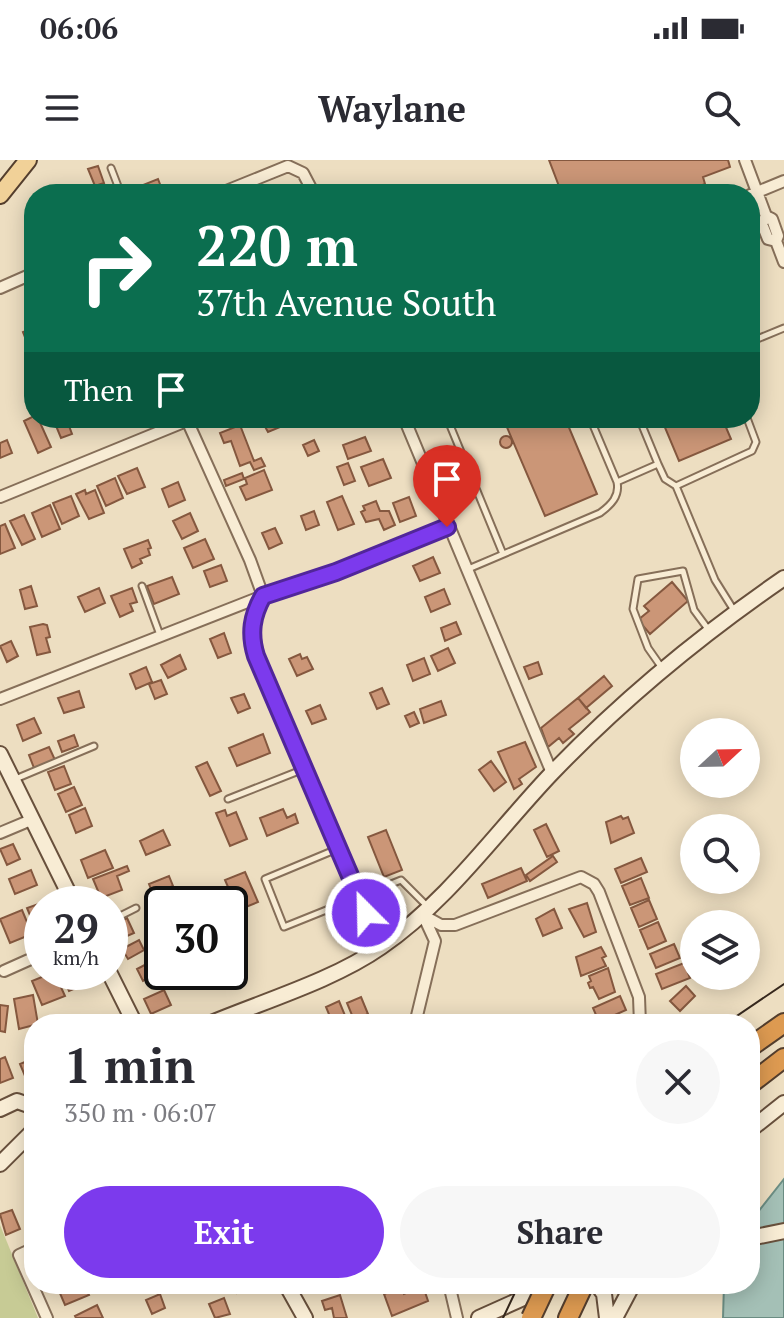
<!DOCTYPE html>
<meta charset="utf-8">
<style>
:root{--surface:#fff;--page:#f7f7f7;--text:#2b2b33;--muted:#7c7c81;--accent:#7c3aed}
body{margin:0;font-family:"PT Serif",serif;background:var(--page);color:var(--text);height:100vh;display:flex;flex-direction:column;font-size:30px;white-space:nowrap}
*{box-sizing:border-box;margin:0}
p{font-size:26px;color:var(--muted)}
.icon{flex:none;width:44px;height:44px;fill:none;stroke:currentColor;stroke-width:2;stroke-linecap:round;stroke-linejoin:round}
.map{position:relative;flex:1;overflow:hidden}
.drawer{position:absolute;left:24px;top:854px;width:736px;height:280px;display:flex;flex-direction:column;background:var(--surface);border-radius:32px;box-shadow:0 4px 20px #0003}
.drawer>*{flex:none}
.top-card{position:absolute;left:24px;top:24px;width:736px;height:244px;border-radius:32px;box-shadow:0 4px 20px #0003;background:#0b6e4f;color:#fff;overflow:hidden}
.needle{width:52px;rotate:68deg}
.buttons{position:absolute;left:680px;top:558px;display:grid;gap:16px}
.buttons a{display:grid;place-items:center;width:80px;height:80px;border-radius:50%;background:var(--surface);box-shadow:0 4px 20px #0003;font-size:40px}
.speed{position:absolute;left:24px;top:726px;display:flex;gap:16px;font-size:40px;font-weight:700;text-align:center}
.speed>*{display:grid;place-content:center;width:104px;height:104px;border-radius:50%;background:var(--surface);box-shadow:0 4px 20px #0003;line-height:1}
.speed small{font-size:20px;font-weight:400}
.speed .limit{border:4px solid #111;border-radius:12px;background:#fff;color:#111}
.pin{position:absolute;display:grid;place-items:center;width:68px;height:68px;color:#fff;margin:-82px -34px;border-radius:50% 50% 50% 0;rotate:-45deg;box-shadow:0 0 8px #0007}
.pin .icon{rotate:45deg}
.me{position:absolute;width:88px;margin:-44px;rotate:337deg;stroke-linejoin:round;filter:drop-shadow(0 0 6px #0008)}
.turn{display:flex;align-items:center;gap:28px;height:168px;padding:0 40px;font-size:36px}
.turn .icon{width:104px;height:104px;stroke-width:2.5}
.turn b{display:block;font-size:56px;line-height:68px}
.then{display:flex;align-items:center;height:76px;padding:0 40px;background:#0003;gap:16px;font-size:30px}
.round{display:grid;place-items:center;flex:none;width:84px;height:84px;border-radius:42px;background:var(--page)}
.head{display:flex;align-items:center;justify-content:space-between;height:136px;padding:0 40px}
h1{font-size:48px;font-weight:700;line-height:60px}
.button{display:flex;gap:16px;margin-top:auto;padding:16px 40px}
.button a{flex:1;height:92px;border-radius:48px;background:var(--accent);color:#fff;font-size:32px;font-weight:700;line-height:92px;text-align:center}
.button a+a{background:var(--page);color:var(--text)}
.status{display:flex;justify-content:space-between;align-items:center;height:56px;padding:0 40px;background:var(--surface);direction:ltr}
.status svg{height:22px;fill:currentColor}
header{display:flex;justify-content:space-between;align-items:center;height:104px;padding:0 40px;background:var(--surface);font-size:36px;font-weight:700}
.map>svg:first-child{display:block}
</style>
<div class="status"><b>06:06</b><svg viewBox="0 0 49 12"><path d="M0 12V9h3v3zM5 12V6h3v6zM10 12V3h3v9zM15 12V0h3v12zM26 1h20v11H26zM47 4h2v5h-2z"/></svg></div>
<header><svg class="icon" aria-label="menu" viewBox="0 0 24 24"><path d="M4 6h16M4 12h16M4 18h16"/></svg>Waylane<svg class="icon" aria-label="search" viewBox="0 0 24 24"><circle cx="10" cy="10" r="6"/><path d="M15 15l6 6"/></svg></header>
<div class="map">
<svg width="784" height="1158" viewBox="0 0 784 1158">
<rect width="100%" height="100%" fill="#eddec1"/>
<path fill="#c7cb95" d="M 0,1065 L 38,1158 L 0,1158 Z"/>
<path fill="#a4c0b6" stroke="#6b8d83" stroke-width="2" d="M 784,1019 L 784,1158 L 723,1158 L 724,1124 L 750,1124 L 750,1062 Z"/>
<path fill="#cb9677" stroke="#85583f" stroke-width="2" d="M 549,0 L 728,0 L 730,7 L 703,17 L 705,24 L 679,34 L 562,34 Z
M 98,6 L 104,23 L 95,26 L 88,9 Z
M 158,19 L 163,32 L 146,34 L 143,25 Z
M 34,168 L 34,194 L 32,195 L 23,172 Z
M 34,256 L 38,258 L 51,287 L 38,293 L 24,261 Z
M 66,258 L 72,274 L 61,278 L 54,261 Z
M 266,258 L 282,258 L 285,265 L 268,272 L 263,263 L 268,261 Z
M 503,258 L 565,258 L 597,334 L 545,356 Z
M 661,258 L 722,258 L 731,279 L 679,301 Z
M 240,265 L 254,301 L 261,298 L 265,306 L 254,310 L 250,302 L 240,306 L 231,281 L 224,283 L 220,273 Z
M500 282a6 6 0 1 1 12 0a6 6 0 1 1-12 0Z
M 365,277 L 371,291 L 348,299 L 343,285 Z
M 7,280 L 12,293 L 0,298 L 0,283 Z
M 314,280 L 319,291 L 308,296 L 303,285 Z
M 383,299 L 391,318 L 369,326 L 361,307 Z
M 348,303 L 355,321 L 344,325 L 337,307 Z
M 137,308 L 145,327 L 127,334 L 118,316 Z
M 264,310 L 272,330 L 246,340 L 240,327 L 247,324 L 245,318 Z
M 242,313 L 244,319 L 226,326 L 224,320 Z
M 115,318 L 123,338 L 106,346 L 97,326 Z
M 178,322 L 185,340 L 169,347 L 162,329 Z
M 85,330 L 86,334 L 95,330 L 104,353 L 89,359 L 76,334 Z
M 71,336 L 79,356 L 62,364 L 53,343 Z
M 342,336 L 354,364 L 338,370 L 327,342 Z
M 409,337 L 416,356 L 400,362 L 393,343 Z
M 376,341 L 380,351 L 389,351 L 395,365 L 384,370 L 379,359 L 366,362 L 361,352 L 365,350 L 363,346 Z
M 50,345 L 60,369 L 42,377 L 32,353 Z
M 314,351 L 319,365 L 306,370 L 301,356 Z
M 190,353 L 198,371 L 182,379 L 173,361 Z
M 24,355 L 35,379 L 22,385 L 10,361 Z
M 5,364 L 15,388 L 0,394 L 0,366 Z
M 275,368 L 282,383 L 269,389 L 262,373 Z
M 205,379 L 214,399 L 193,408 L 184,388 Z
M 148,380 L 151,388 L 148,389 L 150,395 L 140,399 L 142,403 L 132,408 L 124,389 Z
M 433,397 L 440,413 L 420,421 L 413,406 Z
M 221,405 L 227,421 L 210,427 L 204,411 Z
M 172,417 L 179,434 L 154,444 L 147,426 Z
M 672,422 L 688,441 L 650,474 L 638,460 L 649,451 L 644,446 Z
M 31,426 L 37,446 L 25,449 L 20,430 Z
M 99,428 L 105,443 L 85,452 L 78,437 Z
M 132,428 L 137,442 L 130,444 L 133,451 L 120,457 L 111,436 Z
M 444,429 L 450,444 L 431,452 L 425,437 Z
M 456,462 L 461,474 L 445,481 L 441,468 Z
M 43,464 L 47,465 L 50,477 L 46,478 L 50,492 L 37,495 L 30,467 Z
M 224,473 L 231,493 L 218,498 L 210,479 Z
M 11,481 L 18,496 L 7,502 L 0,486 Z
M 448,488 L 455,503 L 438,511 L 431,496 Z
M 300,494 L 302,499 L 307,497 L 313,509 L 297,516 L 289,499 Z
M 180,495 L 186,509 L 168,518 L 161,505 Z
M 424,498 L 430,514 L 413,521 L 407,505 Z
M 538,502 L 542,514 L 529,519 L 524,507 Z
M 146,507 L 152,522 L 136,529 L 130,514 Z
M 604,516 L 612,526 L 586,548 L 578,538 Z
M 161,520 L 167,534 L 155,539 L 149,524 Z
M 382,528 L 389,544 L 377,549 L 370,533 Z
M 79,531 L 84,547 L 64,553 L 58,538 Z
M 244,534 L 250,548 L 238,553 L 231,538 Z
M 578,538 L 590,552 L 569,569 L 574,574 L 563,583 L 559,578 L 548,587 L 541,568 Z
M 441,541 L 446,555 L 424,563 L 420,549 Z
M 320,545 L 326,559 L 312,564 L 306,551 Z
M 414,552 L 419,563 L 410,567 L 405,556 Z
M 34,558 L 41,573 L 23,581 L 17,565 Z
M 263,574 L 270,593 L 237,606 L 229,588 Z
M 74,575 L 78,586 L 62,592 L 58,581 Z
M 525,582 L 536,607 L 519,619 L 522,624 L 514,629 L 498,592 Z
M 49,587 L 55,600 L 34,608 L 29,595 Z
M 491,601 L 506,622 L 494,631 L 479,610 Z
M 207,602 L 221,631 L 210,636 L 196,607 Z
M 64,606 L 71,624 L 55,630 L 48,612 Z
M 74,627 L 82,645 L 66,652 L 58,634 Z
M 85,648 L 92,666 L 76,673 L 69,655 Z
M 283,649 L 287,658 L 295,654 L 298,663 L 267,676 L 260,658 Z
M 225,650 L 227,656 L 236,652 L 247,679 L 230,686 L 216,653 Z
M 621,656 L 623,659 L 628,657 L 634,673 L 611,683 L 606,662 Z
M 546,664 L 559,691 L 547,697 L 534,670 Z
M 163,670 L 170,685 L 146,695 L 140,681 Z
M 386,670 L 402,710 L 384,717 L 368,677 Z
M 13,684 L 20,699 L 7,705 L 0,689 Z
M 105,690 L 113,708 L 88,718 L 81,700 Z
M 553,696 L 557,702 L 530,721 L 526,715 Z
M 641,698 L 647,712 L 621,723 L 615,709 Z
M 127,706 L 129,711 L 117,716 L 122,730 L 101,738 L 93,719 Z
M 521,708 L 527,721 L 488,738 L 482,724 Z
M 31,710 L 37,725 L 15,734 L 9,719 Z
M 245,712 L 258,742 L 241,749 L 240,746 L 237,748 L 225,720 Z
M 169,716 L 173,726 L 153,734 L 149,724 Z
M 641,718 L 649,738 L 630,745 L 622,726 Z
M 649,740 L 657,759 L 639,767 L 631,748 Z
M 47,741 L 48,744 L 42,744 L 42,770 L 37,772 L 27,748 Z
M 587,743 L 596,772 L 584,777 L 569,749 Z
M 554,749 L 562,768 L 543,776 L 536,759 Z
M 22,750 L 32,774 L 10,783 L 0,759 Z
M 127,758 L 134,773 L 118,780 L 111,766 Z
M 658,762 L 666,781 L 648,789 L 640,770 Z
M 139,780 L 144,790 L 128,799 L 122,789 Z
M 674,784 L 680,798 L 656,808 L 650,794 Z
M 238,787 L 243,799 L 230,804 L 230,790 Z
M 601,787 L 606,796 L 602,798 L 606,806 L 581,816 L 576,797 Z
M 154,800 L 160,812 L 143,821 L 137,809 Z
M 684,803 L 690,818 L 662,829 L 656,814 Z
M 608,808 L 615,832 L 599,839 L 593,827 L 590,828 L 588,823 L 591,821 L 589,816 Z
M 54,812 L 65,836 L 42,845 L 32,821 Z
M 61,812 L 83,812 L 88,823 L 69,831 Z
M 686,826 L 695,836 L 680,851 L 670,841 Z
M 164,830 L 171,845 L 151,854 L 144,839 Z
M 33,835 L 38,864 L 19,869 L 14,839 Z
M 620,836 L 626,850 L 599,862 L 593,848 Z
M 361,837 L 368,854 L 354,860 L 347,843 Z
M 339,841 L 346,858 L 333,864 L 326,847 Z
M 0,845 L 8,846 L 5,872 L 0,871 Z
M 5,897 L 13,918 L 0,923 L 0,899 Z
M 32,899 L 34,912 L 25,916 L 20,904 Z
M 12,1050 L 20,1069 L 6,1075 L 0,1054 Z
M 56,1124 L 84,1124 L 89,1135 L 65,1145 Z
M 233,1124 L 249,1124 L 250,1128 L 237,1133 Z
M 423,1126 L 428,1141 L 392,1156 L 384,1134 L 402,1127 L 404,1134 Z
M 160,1134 L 165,1148 L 152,1154 L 146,1140 Z
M 340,1135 L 347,1158 L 334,1158 L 332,1148 L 325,1150 L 322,1141 Z
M 224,1138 L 230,1154 L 215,1158 L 209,1144 Z
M 97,1145 L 103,1158 L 76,1158 L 75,1156 Z"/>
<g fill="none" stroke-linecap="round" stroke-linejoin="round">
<defs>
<path id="lane" d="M 111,8 L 121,34
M 750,182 L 784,168
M 447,258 L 503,394
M 590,258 L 617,322
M 639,258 L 658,304
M 466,410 L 600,353 C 611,345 620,336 617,322 L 658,304 L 665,319 L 676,326
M 142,426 L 160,475
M 735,452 L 715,420 L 676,326 L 752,291 L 756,282 L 747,258
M 662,508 L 648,488 L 633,449 L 638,419 L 683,411 L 694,450 L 708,469
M 13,620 L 94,586
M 228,639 L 304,609
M 337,689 L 265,719 L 284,767 L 401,720 L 428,747
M 110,761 L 136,748"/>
<path id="street" d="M 745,0 L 766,56 L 772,59 L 778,76 L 776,81 L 784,102
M 219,34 L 288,6 L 303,13 L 314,34
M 750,35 L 784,21
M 766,56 L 762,64 L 768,79 L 776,81
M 0,128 L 34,113
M 186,258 L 250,400 L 263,436 L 251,465 L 251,480 L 256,496 L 380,788
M 404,258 L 552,613
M 0,337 L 191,259
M 0,539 L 263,436 L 336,412 L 447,367
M 0,673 L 31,660
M 423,755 L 441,765 L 455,765 L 581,717 L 594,724 L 599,732 L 639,837 L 640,864
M 4,811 L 42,794
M 415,864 L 435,781 L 423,755
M 34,1088 L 19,1095 L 47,1158
M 449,1124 L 457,1158"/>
<path id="secondary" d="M 0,594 L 74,744
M 109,812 L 135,864
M 209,864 C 264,841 334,820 381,787 C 448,741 496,672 551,614 C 621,541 701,475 784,418
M 0,949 L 17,941 L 34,947
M 750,970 L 784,943
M 0,1004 L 34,970
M 750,1078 L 784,1071
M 286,1124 L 305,1158
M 597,1124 L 604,1134 L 607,1158
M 479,1158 L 550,1126
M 615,1158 L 633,1124"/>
<path id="primary" d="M 0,35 L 28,0"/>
<path id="highway" d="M 750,887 L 784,863
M 750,924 L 784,898
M 568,1158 L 584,1124"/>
</defs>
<use href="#lane" stroke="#866f59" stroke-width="9"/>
<use href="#street" stroke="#866f59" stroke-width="14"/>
<use href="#secondary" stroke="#68503c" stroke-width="18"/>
<use href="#primary" stroke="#543e2d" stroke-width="20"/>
<use href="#highway" stroke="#543e2d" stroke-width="22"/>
<use href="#lane" stroke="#f8ecd4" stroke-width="5"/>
<use href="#street" stroke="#f8ecd4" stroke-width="10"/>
<use href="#secondary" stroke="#f8ecd4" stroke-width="14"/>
<use href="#primary" stroke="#f1d198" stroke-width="16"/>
<use href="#highway" stroke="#dd9a51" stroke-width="18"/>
<path stroke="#36281d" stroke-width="2" d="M 725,864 L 784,824
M 503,1158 L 519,1124"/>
<defs>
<path id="highway-bridge" d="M 531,1158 L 547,1124"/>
</defs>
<use href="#highway-bridge" stroke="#543e2d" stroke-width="22" stroke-linecap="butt"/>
<use href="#highway-bridge" stroke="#dd9a51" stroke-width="18"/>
</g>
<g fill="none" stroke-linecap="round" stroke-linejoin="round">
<defs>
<path id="route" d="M 366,753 L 256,496 C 249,473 252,456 263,436 L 336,412 L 447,367"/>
</defs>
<use href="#route" stroke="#51269a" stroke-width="20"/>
<use href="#route" stroke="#7c3aed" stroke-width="14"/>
</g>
</svg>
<div class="buttons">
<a><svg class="needle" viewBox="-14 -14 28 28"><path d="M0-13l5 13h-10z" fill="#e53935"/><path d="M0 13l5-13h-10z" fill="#7c7c81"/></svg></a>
<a><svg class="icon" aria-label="search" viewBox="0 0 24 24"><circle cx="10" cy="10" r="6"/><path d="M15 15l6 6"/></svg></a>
<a><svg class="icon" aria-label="layers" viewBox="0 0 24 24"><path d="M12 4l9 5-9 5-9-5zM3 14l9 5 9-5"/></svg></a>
</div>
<div class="speed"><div>29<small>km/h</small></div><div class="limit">30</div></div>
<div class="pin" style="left:447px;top:367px;background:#d93025"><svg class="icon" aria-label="arrive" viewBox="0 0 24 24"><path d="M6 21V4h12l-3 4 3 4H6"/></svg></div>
<svg class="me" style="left:366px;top:753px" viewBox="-20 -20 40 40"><circle r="17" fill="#7c3aed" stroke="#fff" stroke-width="3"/><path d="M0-11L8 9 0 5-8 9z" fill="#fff"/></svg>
<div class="top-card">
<div class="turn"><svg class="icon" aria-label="right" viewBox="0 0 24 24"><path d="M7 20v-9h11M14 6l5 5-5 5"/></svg><div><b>220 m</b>37th Avenue South</div></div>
<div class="then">Then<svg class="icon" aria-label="arrive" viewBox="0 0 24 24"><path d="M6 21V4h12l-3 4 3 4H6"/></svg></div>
</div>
<section class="drawer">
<div class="head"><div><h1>1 min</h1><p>350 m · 06:07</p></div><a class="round"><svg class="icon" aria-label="close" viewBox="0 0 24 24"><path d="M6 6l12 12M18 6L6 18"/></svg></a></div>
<div class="button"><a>Exit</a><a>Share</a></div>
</section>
</div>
